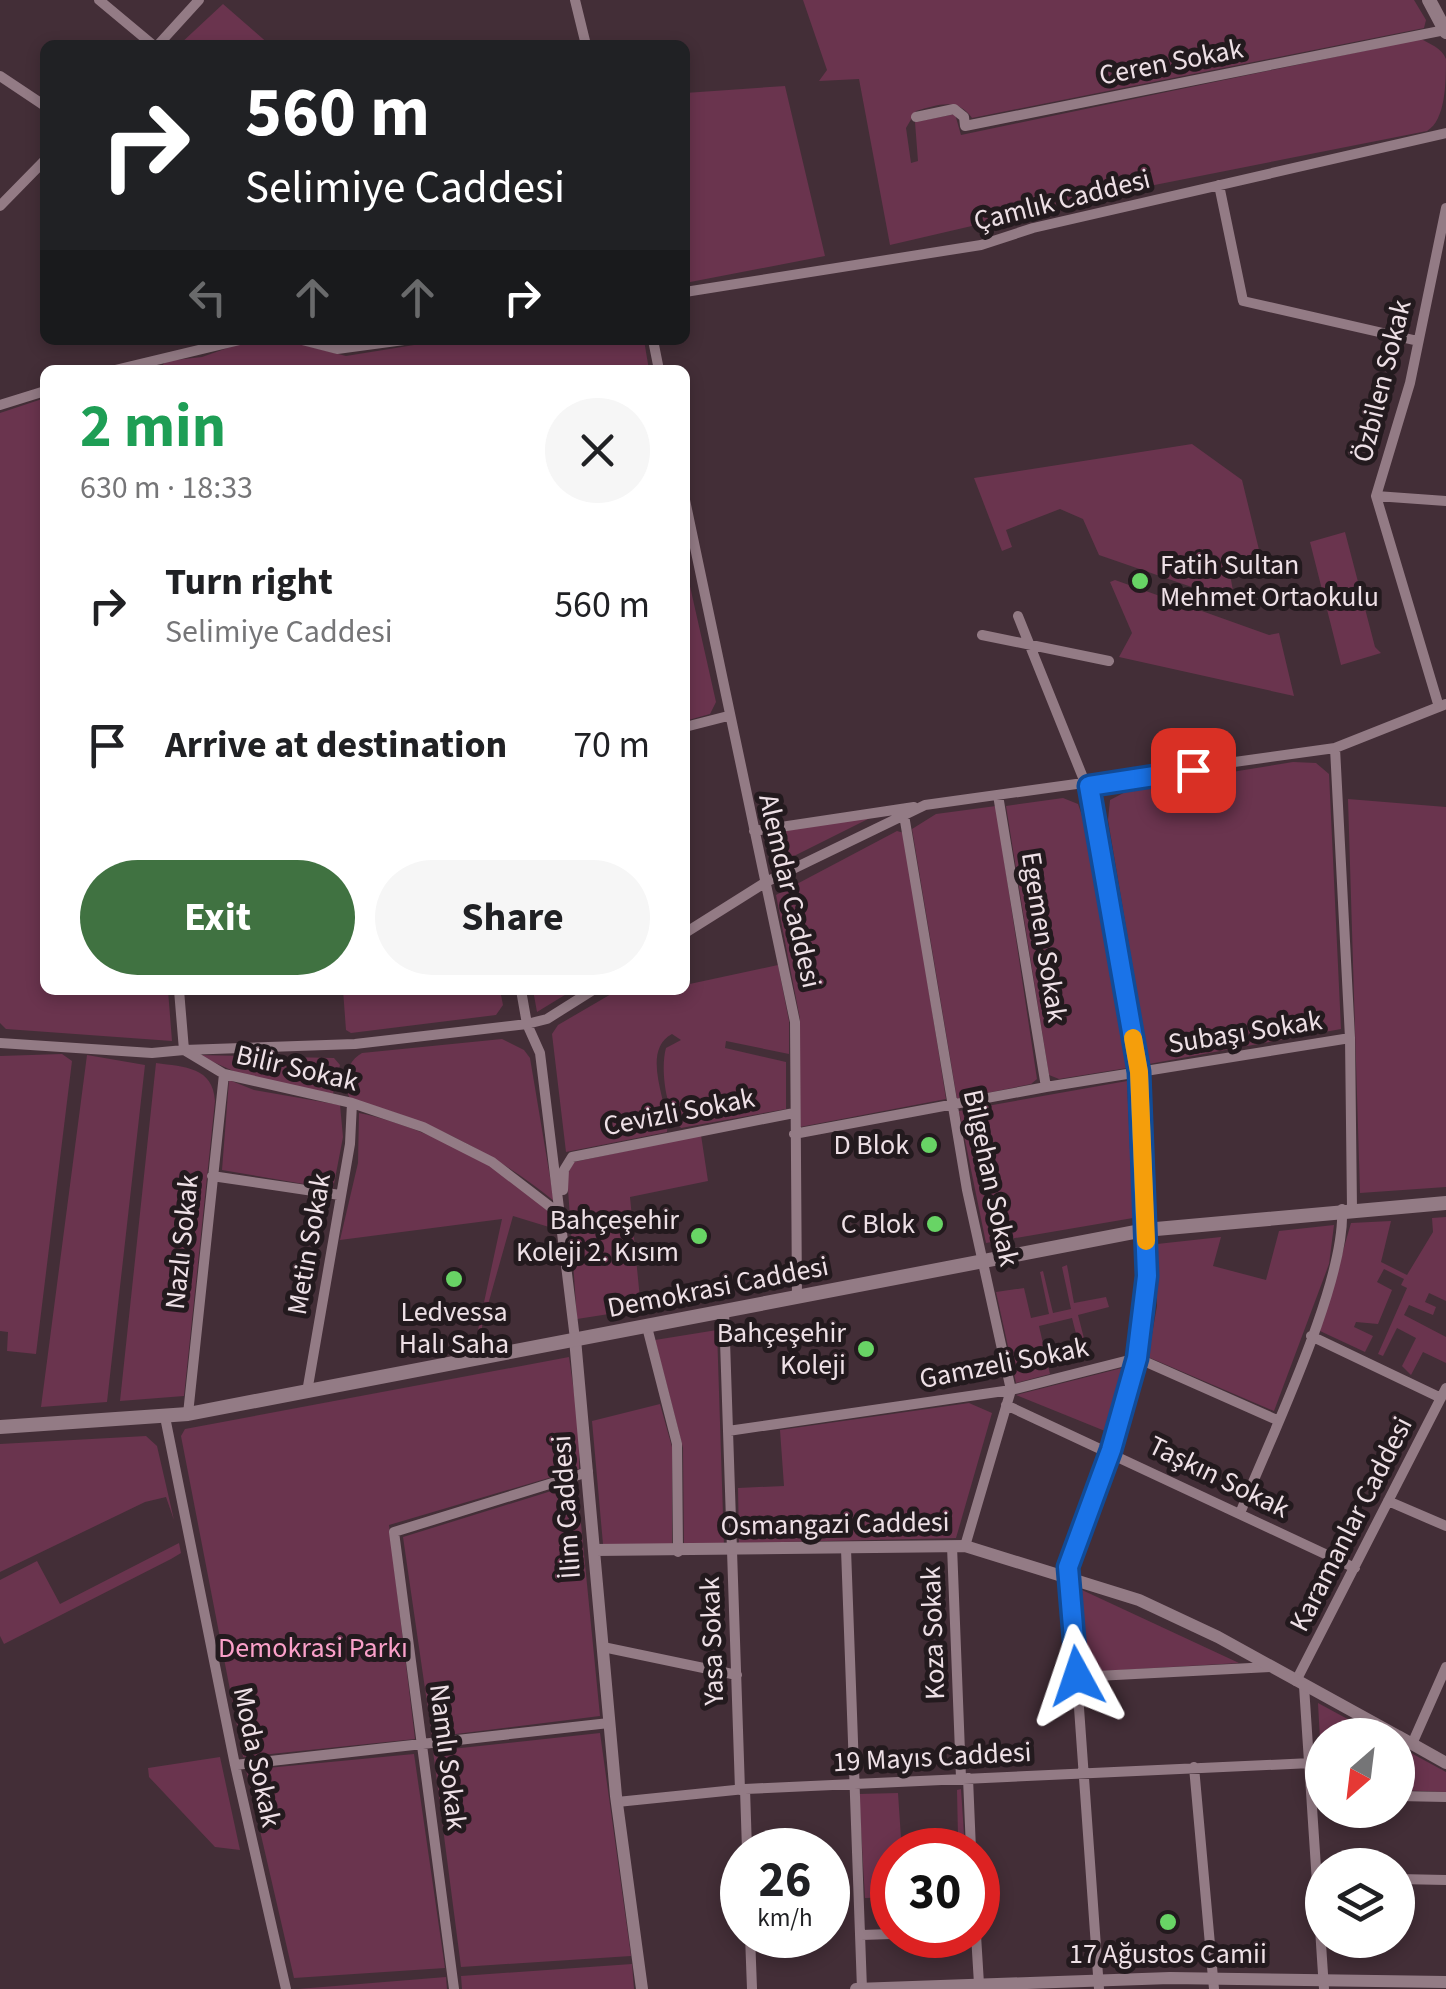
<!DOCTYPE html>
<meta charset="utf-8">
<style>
:root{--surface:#fff;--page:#f6f6f6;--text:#202124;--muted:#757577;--accent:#407241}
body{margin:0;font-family:"Source Sans 3",sans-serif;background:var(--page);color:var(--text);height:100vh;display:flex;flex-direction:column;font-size:38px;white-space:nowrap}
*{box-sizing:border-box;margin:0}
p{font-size:32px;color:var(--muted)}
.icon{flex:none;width:55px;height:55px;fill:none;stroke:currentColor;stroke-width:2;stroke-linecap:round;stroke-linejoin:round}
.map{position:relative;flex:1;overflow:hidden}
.panel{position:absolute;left:40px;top:365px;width:650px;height:630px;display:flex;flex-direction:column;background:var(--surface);border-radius:15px;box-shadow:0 5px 15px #0003}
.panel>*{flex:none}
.guide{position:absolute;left:40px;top:40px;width:650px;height:305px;border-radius:15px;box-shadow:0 5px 15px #0003;background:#202124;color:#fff;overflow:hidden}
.needle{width:65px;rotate:208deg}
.tools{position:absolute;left:1305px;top:1718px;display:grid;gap:20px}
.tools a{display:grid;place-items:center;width:110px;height:110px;border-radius:50%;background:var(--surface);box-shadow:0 5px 15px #0003;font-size:50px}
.speed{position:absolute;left:720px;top:1828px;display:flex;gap:20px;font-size:50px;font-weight:700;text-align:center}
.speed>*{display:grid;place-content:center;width:130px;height:130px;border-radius:50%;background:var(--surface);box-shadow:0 5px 15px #0003;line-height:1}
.speed small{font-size:25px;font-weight:400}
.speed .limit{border:15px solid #d22;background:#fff;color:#111}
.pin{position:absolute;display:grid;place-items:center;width:85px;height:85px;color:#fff;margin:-42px;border-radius:20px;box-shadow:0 5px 15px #0006}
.me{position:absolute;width:110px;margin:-55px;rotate:355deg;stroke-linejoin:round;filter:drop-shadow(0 0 8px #0008)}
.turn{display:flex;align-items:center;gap:35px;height:210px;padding:0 40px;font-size:45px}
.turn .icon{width:130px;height:130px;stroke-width:2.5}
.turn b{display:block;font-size:70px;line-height:85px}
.lanes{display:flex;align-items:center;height:95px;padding:0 40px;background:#0003;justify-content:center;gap:50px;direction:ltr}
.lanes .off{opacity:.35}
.round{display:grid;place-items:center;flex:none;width:105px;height:105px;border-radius:52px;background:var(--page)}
.overview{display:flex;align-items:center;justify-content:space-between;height:170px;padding:0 40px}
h1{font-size:60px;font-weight:700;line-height:75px;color:#1e9e55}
.cta{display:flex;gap:20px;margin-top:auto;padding:20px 40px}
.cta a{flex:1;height:115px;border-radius:60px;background:var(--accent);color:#fff;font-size:40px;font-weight:700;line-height:115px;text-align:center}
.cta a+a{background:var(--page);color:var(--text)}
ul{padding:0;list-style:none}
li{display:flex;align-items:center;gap:30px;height:140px;padding:0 40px}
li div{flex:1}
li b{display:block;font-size:38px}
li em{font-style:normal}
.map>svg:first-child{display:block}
</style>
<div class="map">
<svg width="1446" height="1989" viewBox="0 0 1446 1989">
<rect width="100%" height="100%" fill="#432e37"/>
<path fill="#6a344e" d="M 803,0 L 1414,0 L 1426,20 L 1424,28 L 972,118 C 957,97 938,105 916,111 L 906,128 L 911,163 L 918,161 L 915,122 L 955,114 L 961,135 L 1421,39 C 1430,44 1442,48 1446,59 C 1446,81 1446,120 1427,131 L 1109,194 L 890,245 L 859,79 L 819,81 L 827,70 Z
M 223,4 L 270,45 L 179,45 Z
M 785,86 L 825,256 L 685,283 L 685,93 Z
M 250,340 L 292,342 L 346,356 L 445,340 L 644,340 L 649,370 L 159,370 L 166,361 L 202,357 Z
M 45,398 L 45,990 L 168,990 L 172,1041 L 6,1029 L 0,1023 L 0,413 Z
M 1192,444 L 1242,480 L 1261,558 L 1228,563 L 1235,602 L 1099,555 L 1083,519 L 1060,509 L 1006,530 L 1012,547 L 1002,551 L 974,478 Z
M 1345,532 L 1375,647 L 1381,653 L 1341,665 L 1310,542 Z
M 685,564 L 716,702 L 710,714 L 685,721 Z
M 1115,580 L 1269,635 L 1279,633 L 1294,696 L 1119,657 L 1132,633 L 1110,582 Z
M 1293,762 L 1316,763 L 1329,774 L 1341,1029 L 1149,1064 L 1108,820 L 1110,800 L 1133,788 Z
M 1063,798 L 1078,804 L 1086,827 L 1127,1068 L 1059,1079 L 1049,1075 L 1006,806 Z
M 1348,799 L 1446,807 L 1446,1187 L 1360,1193 Z
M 996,806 L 1037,1079 L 1031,1084 L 957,1099 L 912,829 L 936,814 Z
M 872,817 L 772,867 L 765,834 Z
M 897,831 L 904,833 L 946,1099 L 800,1127 L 800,1019 L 776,895 Z
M 778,965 L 789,1021 L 789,1054 L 726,1041 L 725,1048 L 786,1062 L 786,1109 L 681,1128 C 666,1112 660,1069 666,1048 L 681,1040 L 672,1034 C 639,1052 670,1105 667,1132 L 566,1152 L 552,1034 L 558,1025 L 618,990 L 685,990 L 685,985 Z
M 343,990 L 500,990 L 503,1005 L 496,1015 L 351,1033 L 346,1030 Z
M 533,990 L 573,990 L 537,1012 Z
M 502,1039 L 524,1050 L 530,1058 L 554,1201 C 493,1151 425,1119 350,1099 C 342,1082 346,1062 362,1053 Z
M 62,1054 L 72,1061 L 36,1354 L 7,1351 L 8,1332 L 0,1331 L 0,1056 Z
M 87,1055 L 145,1065 L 107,1402 L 41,1407 Z
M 198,1055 L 334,1058 L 340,1065 L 333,1094 L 242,1075 Z
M 156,1063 C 185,1067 213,1067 215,1101 L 184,1396 L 120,1401 Z
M 229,1080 L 254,1090 L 340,1105 L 343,1137 L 333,1189 L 222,1170 Z
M 1127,1081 L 1133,1218 L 986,1243 L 959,1111 Z
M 359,1113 C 413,1123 521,1171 554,1216 L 548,1219 L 549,1227 L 513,1216 L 482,1326 L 482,1331 L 503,1339 L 475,1344 L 502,1219 L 340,1240 L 358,1163 Z
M 701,1135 L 708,1181 L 630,1197 L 641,1309 L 577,1319 L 567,1175 L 574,1162 Z
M 1446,1217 L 1446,1301 L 1429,1293 L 1425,1302 L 1436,1307 L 1433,1315 L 1409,1305 L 1404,1315 L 1446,1337 L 1446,1363 L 1423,1352 L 1411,1375 L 1402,1366 L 1416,1338 L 1397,1328 L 1383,1356 L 1378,1354 L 1407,1288 L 1401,1285 L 1404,1279 L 1384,1269 L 1377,1282 L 1392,1290 L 1378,1324 L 1356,1322 L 1354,1327 L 1373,1336 L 1365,1352 L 1320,1331 L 1351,1223 L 1391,1221 L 1381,1262 L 1407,1275 L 1433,1232 L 1432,1218 Z
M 1334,1225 L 1329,1264 L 1274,1411 L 1148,1357 L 1157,1306 L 1157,1244 L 1221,1237 L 1213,1266 L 1266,1280 L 1279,1231 Z
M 1067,1265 L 1074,1303 L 1106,1297 L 1109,1307 L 1078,1315 L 1089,1358 L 1083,1361 L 1072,1318 L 1039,1326 L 1050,1374 L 1016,1383 L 996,1292 L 1024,1288 L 1031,1318 L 1049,1314 L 1040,1272 L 1043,1271 L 1053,1313 L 1071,1309 L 1062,1267 Z
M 717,1330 L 724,1546 L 684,1546 L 683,1448 L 655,1340 Z
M 569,1357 L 579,1427 L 579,1469 L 389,1525 L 415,1739 L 243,1757 L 181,1436 L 185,1429 Z
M 1122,1368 L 1105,1431 L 1016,1395 Z
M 969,1403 L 992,1413 L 956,1538 L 739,1543 L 738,1488 L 784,1486 L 780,1430 Z
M 660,1404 L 672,1447 L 672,1546 L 603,1544 L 592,1421 Z
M 146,1436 L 157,1446 L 174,1520 L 166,1497 L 145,1502 L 0,1572 L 0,1444 Z
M 577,1483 L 600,1716 L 432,1737 L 403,1537 Z
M 179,1543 L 181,1553 L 171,1559 L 4,1644 L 0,1636 L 0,1580 L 37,1561 L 60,1604 Z
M 1082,1590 L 1239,1663 L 1086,1672 Z
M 1318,1703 L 1377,1735 L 1322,1735 L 1322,1777 Z
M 600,1733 L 631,1956 L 461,1967 L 433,1751 Z
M 1398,1746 L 1446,1772 L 1446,1792 L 1398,1790 Z
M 414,1754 L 445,1968 L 294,1978 L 246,1770 Z
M 220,1757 L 240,1850 L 215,1847 L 149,1777 L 148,1768 Z
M 961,1789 L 965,1850 L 892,1850 L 892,1897 L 865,1898 L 859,1794 L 898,1793 L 901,1838 L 958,1837 L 957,1790 Z
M 632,1964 L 634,1989 L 462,1989 L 461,1976 Z
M 446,1977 L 447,1989 L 298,1989 Z"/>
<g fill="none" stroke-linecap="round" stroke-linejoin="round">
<path stroke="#937b85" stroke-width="10" d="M 99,0 L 153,45
M 575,0 L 586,45
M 158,45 L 199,0
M 0,76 L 45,106
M 916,117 L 954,109 L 964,117 L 965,126 L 1445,30
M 1219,185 L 1243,301 L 1418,341
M 0,206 L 45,160
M 685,292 L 981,245 L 1033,228 L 1446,133
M 302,340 L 337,349 L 404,340
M 653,340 L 659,370
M 115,370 L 240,340
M 0,405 L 45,391
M 1376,496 L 1446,501
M 685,500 L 795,1022 L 797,1297
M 1018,616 L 1094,805 L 1139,1073 L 1147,1276 L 1142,1331 L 1111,1450 L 1069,1567 L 1099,1989
M 982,635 L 1109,661
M 1439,707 L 1376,496 L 1410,383 L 1446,208
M 685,727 L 728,716
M 1335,748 L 1350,1038 L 1352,1209
M 998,795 L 1046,1087
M 904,815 L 967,1190 L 1011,1390 L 965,1546
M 754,831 L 914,807
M 685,933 L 766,882 L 925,805 L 1335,748 L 1446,704
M 179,990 L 184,1050 L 355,1044 L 527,1024 L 547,1019 L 593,990
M 521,990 L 527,1024 L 540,1053 L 575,1339
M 0,1043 L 152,1053 L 184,1050 L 224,1074 L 352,1103 L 423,1127 L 492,1162 L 561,1215
M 794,1134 L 1046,1087 L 1350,1038
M 212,1176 L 340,1195
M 563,1190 L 564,1170 L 572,1157 L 794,1113
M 724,1311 L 740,1790
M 647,1327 L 677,1444 L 678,1552
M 1311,1336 L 1441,1398
M 307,1392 L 350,1144 L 352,1103
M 1006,1405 L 1355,1568
M 188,1414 L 224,1074
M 165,1417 L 235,1765 L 286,1989
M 728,1431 L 1011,1390 L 1137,1358 L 1277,1420
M 1388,1501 L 1446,1526
M 1241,1511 C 1270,1438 1346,1283 1342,1209
M 952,1546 L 961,1778
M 846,1549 L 862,1989
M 603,1647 L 737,1675
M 1077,1677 L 1270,1667
M 1296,1681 L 1446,1388
M 1304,1686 L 1324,1989
M 1412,1744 L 1446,1667
M 235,1765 L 609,1723
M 1194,1767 L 1214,1989
M 968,1778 L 971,1850
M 745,1789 L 747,1850
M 1398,1796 L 1446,1797
M 617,1802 L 745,1789 L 1311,1763
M 1398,1879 L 1446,1880
M 750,1935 L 752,1989
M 861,1935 L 892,1934
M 976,1935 L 979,1984
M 454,1989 L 394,1532 L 588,1472"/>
<path stroke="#937b85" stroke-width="12" d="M 575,1339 L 616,1796 L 642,1989
M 595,1550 L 965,1546 L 1139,1600 L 1218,1637 L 1396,1735
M 1398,1736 L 1446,1763
M 856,1989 L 1170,1978 L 1446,1982"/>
<path stroke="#937b85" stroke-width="14" d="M 1429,0 L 1446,32
M 0,1427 L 188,1414 L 1145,1230 L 1446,1203"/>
</g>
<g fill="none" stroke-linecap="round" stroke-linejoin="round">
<defs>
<path id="route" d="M 1077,1676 L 1068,1567 L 1111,1450 L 1137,1358 L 1147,1276 L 1139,1072 L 1089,786 L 1193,770"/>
</defs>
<use href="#route" stroke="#114b97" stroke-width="25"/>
<use href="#route" stroke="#1a73e8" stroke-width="18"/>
<path stroke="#f59e0b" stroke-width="18" d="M 1133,1038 L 1139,1072 L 1146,1241"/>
</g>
<g fill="#68d465" stroke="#231a1e" stroke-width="4">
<circle cx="1140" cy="581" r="10"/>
<circle cx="929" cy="1145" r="10"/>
<circle cx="935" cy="1224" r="10"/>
<circle cx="699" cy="1236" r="10"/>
<circle cx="454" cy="1279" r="10"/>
<circle cx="866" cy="1349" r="10"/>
<circle cx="1168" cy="1922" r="10"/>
</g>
<g text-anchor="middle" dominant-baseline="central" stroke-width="10" stroke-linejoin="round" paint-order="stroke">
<g font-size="28" fill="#eee0e6" stroke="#231a1e">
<text transform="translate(1171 62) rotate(-11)">Ceren Sokak</text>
<text transform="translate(1062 200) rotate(-14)">Çamlık Caddesi</text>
<text transform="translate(1382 381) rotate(-76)">Özbilen Sokak</text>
<text transform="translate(790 891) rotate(77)">Alemdar Caddesi</text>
<text transform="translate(1044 937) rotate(81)">Egemen Sokak</text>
<text transform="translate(1245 1032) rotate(-9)">Subaşı Sokak</text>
<text transform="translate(297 1068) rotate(13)">Bilir Sokak</text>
<text transform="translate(679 1112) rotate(-11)">Cevizli Sokak</text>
<text transform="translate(991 1178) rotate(78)">Bilgehan Sokak</text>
<text transform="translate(182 1242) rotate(-84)">Nazlı Sokak</text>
<text transform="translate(309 1244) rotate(-80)">Metin Sokak</text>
<text transform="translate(718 1287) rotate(-11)">Demokrasi Caddesi</text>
<text transform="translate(1004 1363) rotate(-11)">Gamzeli Sokak</text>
<text transform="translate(1219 1477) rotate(26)">Taşkın Sokak</text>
<text transform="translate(566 1507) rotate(-94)">İlim Caddesi</text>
<text transform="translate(835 1524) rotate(-1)">Osmangazi Caddesi</text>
<text transform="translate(1351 1524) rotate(-63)">Karamanlar Caddesi</text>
<text transform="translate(933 1633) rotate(-92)">Koza Sokak</text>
<text transform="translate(712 1641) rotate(-92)">Yasa Sokak</text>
<text transform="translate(257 1757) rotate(78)">Moda Sokak</text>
<text transform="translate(448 1757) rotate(83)">Namlı Sokak</text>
<text transform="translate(932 1757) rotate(-3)">19 Mayıs Caddesi</text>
</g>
<g font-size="28" fill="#eee0e6" stroke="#231a1e" text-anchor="end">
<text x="1160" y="565" text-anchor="start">Fatih Sultan<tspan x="1160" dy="32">Mehmet Ortaokulu</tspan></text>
<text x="909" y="1145">D Blok</text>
<text x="679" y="1220">Bahçeşehir<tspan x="679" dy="32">Koleji 2. Kısım</tspan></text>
<text x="915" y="1224">C Blok</text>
<text x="454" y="1312" text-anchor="middle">Ledvessa<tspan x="454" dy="32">Halı Saha</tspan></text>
<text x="846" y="1333">Bahçeşehir<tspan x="846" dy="32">Koleji</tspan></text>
<text x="1168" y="1954" text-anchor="middle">17 Ağustos Camii</text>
</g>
<g font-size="28" fill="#faa0c9" stroke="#231a1e">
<text x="313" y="1648">Demokrasi Parkı</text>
</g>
</g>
</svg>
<div class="tools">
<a><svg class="needle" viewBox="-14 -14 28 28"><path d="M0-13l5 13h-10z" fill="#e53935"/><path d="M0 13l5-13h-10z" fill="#757577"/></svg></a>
<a><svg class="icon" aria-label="layers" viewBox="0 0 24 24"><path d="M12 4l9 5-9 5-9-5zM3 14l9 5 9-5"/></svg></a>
</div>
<div class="speed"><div>26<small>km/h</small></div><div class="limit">30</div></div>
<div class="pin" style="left:1193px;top:770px;background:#d93025"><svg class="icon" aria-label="arrive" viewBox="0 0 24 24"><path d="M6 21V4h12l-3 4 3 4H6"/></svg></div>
<svg class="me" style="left:1077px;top:1676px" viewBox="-20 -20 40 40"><path d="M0-17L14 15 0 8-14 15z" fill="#1a73e8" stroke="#fff" stroke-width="4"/></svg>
<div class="guide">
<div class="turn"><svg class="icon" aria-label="right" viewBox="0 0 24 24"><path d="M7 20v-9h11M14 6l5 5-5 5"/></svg><div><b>560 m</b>Selimiye Caddesi</div></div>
<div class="lanes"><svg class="icon off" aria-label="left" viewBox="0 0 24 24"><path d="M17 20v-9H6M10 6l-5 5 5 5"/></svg><svg class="icon off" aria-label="ahead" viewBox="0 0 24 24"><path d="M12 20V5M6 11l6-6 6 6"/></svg><svg class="icon off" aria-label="ahead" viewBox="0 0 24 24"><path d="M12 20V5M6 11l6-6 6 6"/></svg><svg class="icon" aria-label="right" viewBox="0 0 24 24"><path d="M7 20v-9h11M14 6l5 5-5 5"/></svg></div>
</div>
<section class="panel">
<div class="overview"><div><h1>2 min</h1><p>630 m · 18:33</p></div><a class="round"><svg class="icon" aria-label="close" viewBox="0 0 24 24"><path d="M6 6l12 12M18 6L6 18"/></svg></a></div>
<ul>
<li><svg class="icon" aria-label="right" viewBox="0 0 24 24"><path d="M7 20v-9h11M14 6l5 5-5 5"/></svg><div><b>Turn right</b><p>Selimiye Caddesi</p></div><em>560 m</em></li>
<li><svg class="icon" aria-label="arrive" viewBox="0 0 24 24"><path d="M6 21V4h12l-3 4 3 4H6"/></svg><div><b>Arrive at destination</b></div><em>70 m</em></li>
</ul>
<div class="cta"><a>Exit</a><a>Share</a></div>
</section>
</div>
